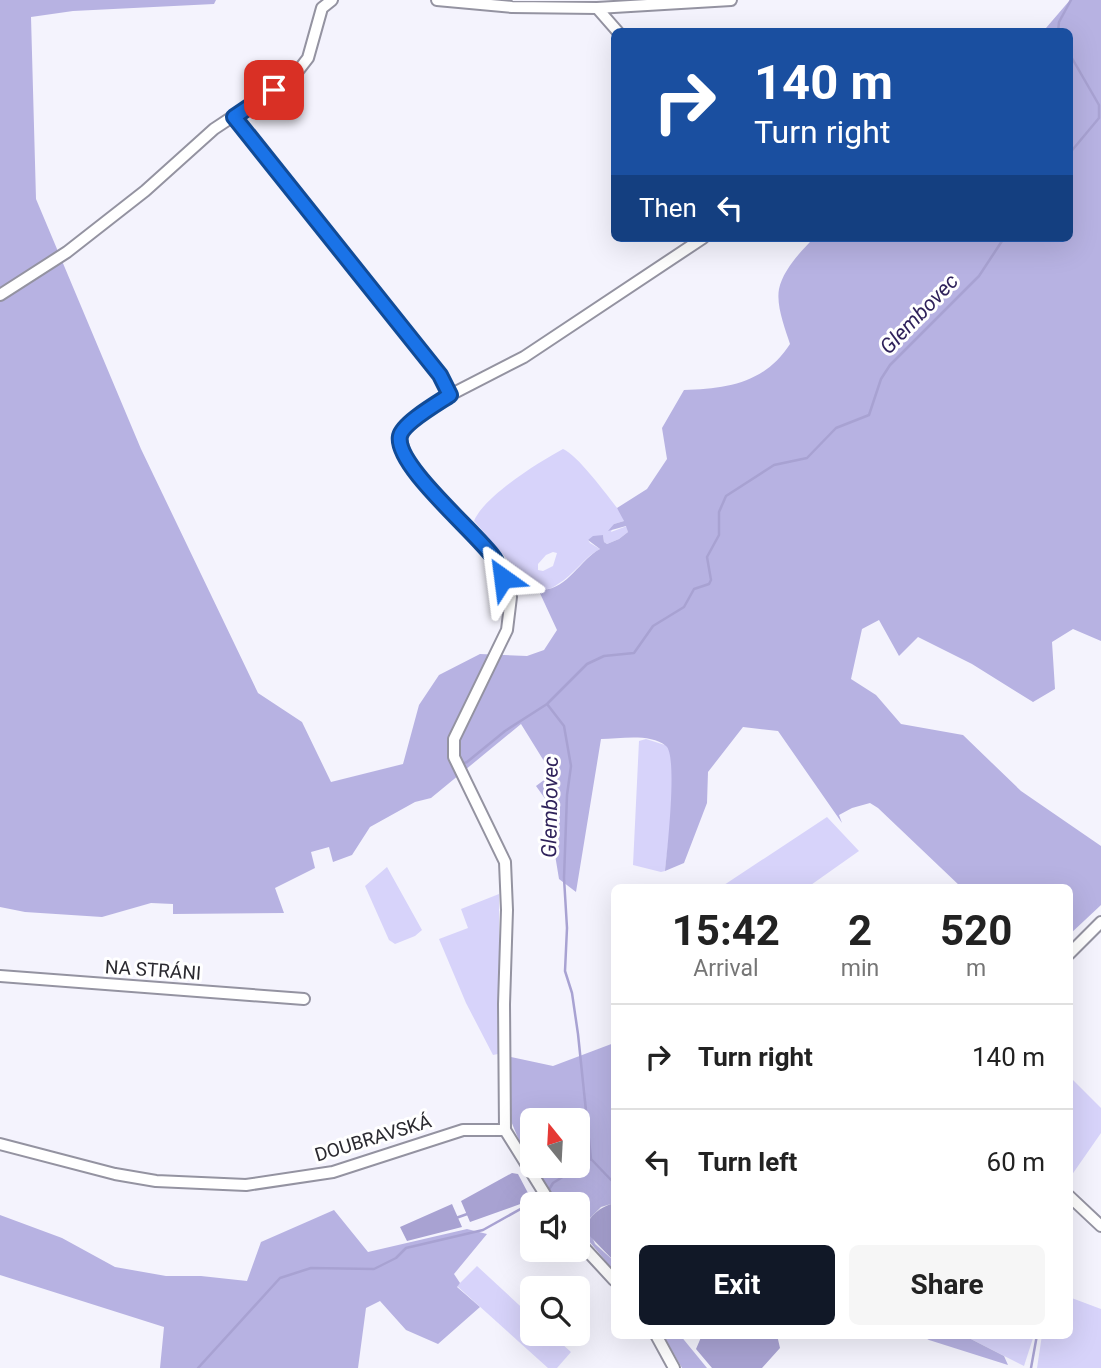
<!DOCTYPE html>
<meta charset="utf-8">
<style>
:root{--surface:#fff;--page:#f6f6f6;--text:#222;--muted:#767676;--line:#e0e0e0;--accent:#111827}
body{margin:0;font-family:Roboto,sans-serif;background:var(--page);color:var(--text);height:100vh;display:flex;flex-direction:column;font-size:26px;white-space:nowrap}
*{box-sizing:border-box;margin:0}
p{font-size:23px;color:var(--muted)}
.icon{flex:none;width:38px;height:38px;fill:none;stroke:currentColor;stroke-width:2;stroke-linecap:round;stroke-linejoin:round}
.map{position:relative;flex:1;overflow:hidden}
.drawer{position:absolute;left:611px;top:884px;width:462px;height:455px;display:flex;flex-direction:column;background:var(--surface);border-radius:10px;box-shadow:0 7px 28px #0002}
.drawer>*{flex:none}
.banner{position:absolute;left:611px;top:28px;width:462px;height:214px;border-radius:10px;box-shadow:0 7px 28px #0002;background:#1a4fa0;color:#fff;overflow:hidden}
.needle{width:46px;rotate:342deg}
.fabs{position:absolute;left:520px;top:1108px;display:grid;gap:14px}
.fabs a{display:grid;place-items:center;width:70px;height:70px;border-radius:10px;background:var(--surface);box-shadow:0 7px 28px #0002;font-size:35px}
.pin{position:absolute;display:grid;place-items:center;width:60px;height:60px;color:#fff;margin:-30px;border-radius:14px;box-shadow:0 4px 10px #0006}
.me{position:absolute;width:77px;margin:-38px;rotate:329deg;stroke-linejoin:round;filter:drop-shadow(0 0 5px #0008)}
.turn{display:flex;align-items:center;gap:24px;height:147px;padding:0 28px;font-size:32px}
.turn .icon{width:91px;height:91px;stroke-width:2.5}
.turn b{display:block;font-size:49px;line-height:60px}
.then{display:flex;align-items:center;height:66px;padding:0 28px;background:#0003;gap:14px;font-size:26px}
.eta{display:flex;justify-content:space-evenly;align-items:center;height:119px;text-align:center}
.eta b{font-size:42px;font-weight:700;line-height:49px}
.action{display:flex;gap:14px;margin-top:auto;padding:14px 28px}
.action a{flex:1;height:80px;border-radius:10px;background:var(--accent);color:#fff;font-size:28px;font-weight:700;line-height:80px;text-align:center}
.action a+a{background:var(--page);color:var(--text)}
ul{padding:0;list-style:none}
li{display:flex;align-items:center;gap:21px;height:105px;padding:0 28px;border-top:2px solid var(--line)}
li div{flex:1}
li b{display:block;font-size:26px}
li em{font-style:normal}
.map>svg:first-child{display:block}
</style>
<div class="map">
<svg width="1101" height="1368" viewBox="0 0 1101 1368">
<rect width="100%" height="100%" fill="#f4f3fd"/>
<path fill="#d7d3fa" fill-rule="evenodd" d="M 563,449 C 579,456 609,498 622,514 L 624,521 L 614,524 L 611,532 L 627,526 L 628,532 L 619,539 L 607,544 L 604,542 L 603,535 L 588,540 L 590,543 L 600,549 C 584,557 574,575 558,584 C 553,588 544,592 538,588 C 523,581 487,535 474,521 C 484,496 539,462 563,449 ZM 553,552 L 557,553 L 553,566 L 543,571 L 538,570 L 538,564 L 546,555 Z
M 646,739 L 668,746 C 679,768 668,844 665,871 L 661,872 L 633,865 L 639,741 Z
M 827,817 L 859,851 L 808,887 L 721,887 Z
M 387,867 L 422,930 L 415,936 L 395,944 L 389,940 L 365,886 Z
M 499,894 L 499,1049 L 498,1054 L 493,1055 L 466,1003 L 439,939 L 468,928 L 461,909 Z
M 1069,1076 L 1101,1108 L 1101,1133 L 1069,1179 Z
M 477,1266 L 532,1317 L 532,1334 L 551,1334 L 571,1352 L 557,1368 L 548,1368 L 457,1286 Z
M 1069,1297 L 1101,1309 L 1101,1368 L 1037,1368 L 1042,1335 L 1069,1335 Z
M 963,1335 L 1034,1335 L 1024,1366 Z"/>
<path fill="#b7b2e2" d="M 0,0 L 216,0 L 214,4 L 73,11 L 31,17 L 36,199 L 141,449 L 258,693 L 302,722 L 331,782 L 403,764 L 419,705 L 439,675 L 480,654 L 527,656 L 544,650 L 557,630 L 538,589 C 565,594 580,559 600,549 L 588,540 L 593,536 L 603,535 L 604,542 L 607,544 L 619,539 L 628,532 L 626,526 L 608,531 L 614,524 L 624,521 L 617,508 L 647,489 L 667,459 L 662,428 L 684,390 C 727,389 765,383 790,344 C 785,328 776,306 779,289 C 783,270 801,251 814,238 L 1069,238 L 1069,32 L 1047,31 L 1046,28 L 1070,0 L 1101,0 L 1101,641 L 1073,629 L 1052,642 L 1055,689 L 1033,702 L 972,664 L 918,637 L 899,656 L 879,620 L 862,629 L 851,679 L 876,695 L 901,724 L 963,735 L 1021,791 L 1101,846 L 1101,905 L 1069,935 L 1069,887 L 961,887 L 878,808 L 870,803 L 852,808 L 839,815 L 842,823 L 778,731 L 743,727 L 708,772 L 707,803 L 684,863 L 665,871 C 667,852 678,755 666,746 C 650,733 620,739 601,739 L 576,892 L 559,879 L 546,800 L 536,786 L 552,774 L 521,724 L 431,798 L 415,802 L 370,827 L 352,855 L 333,862 L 329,847 L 311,852 L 315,868 L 275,888 L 284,913 L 173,914 L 173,904 L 151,903 L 102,917 L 25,912 L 0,907 Z
M 614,1043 L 614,1203 L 601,1207 L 586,1222 L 595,1244 L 614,1261 L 614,1271 L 578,1228 L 578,1204 L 559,1204 L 533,1166 L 578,1166 L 578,1120 L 532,1120 L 532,1164 L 523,1150 L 511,1121 L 511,1057 L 553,1066 Z
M 334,1210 L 368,1252 L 467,1229 L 487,1234 L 454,1274 L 460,1283 L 457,1287 L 480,1307 L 438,1344 L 406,1330 L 380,1301 L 366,1308 L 358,1368 L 160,1368 L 164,1327 L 0,1275 L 0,1215 L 62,1238 L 115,1267 L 166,1276 L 201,1276 L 247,1281 L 261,1242 Z
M 663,1335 L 680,1335 L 707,1368 L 682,1368 Z
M 920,1335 L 963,1335 L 1004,1356 L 1008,1365 L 929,1340 Z"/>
<path fill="#a8a2d2" d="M 512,1173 L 518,1174 L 528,1193 L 523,1203 L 470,1222 L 461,1201 Z
M 614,1203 L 614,1261 L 584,1230 C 589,1216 600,1207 614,1203 Z
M 452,1204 L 462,1227 L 407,1241 L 400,1227 Z
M 702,1335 L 777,1335 L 780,1348 L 762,1368 L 712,1368 L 696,1349 Z"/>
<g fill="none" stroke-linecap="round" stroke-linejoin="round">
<path stroke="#a8a2d2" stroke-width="2.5" d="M 1058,32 L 1059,22 L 1071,0
M 1069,53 L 1099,105 L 1099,118 L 1069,154
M 462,764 L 467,762 L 505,731 L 547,704
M 614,1183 L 591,1159 L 578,1034 L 572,993 L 565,971 L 567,928 L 564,878 L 567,795 L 571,766 L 564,726 L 547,704 L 587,664 L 604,656 L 634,653 L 653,626 L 684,607 L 694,589 L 709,584 L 711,580 L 707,557 L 719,535 L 719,512 L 726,496 L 774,465 L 807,458 L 836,428 L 869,415 L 881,379 L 890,365 L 979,276 L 1004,238
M 547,1193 L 553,1183 L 591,1159
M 526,1194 L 540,1195
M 456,1218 L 470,1213
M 198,1368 L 280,1278 L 311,1268 L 374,1269 L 396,1258 L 406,1248 L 483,1230 L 542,1197
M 1031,1368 L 1037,1335"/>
<defs>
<path id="minor" d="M 437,0 L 512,7 L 597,8 L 731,0
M 597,8 L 618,32
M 235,117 L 441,375 L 450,395 L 407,425 L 400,437 L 406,457 L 424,483 L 495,559 L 511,597 L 507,630 L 454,739 L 454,757 L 505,862 L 507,910 L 504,1004 L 505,1130
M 0,295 L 67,252 L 145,191 L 214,129 L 294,76 L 308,58 L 322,8 L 332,0
M 450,395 L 524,357 L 703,238
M 1069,954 L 1101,922
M 0,976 L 304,999
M 0,1144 L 115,1174 L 156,1181 L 246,1185 L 333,1172 L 463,1130 L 505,1130 L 551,1204
M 1069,1196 L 1101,1226
M 578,1241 L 614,1280
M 656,1335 L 674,1368"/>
</defs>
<use href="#minor" stroke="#9493a1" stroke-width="14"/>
<use href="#minor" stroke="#fff" stroke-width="10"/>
</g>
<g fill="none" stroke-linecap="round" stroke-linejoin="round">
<defs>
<path id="route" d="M 274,90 L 234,117 L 440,375 L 450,395 C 438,403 403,423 400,436 C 394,465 477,533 494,558 C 498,564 500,571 503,578"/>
</defs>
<use href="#route" stroke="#114b97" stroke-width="18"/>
<use href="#route" stroke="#1a73e8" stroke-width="12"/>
</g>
<g text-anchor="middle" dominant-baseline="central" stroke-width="6" stroke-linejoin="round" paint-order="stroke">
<g font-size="19" fill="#2b2a30" stroke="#fff">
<text transform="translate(153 970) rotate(4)">NA STRÁNI</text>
<text transform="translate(373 1138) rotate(-17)">DOUBRAVSKÁ</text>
</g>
<g font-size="21" font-style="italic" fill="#2f225b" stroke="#fff">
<text transform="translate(919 314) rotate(-46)">Glembovec</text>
<text transform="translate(550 807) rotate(-89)">Glembovec</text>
</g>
</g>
</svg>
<div class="fabs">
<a><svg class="needle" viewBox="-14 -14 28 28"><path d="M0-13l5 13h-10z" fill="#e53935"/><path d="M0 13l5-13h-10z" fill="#767676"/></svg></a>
<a><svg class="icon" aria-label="sound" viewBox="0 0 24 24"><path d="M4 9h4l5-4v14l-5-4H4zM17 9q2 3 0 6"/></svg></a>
<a><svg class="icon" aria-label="search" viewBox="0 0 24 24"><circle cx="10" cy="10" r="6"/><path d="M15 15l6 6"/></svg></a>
</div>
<div class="pin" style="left:274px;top:90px;background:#d93025"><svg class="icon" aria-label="arrive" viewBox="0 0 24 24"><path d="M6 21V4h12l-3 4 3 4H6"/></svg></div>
<svg class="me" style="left:503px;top:578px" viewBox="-20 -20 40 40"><path d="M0-17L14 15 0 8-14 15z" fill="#1a73e8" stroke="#fff" stroke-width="4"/></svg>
<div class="banner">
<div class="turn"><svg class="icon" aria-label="right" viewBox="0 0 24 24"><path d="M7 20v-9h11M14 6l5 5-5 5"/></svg><div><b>140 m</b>Turn right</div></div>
<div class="then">Then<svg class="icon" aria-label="left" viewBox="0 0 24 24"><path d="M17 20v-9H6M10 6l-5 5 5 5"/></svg></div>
</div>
<section class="drawer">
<div class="eta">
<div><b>15:42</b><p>Arrival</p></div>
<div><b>2</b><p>min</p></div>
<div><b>520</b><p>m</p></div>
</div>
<ul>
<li><svg class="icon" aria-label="right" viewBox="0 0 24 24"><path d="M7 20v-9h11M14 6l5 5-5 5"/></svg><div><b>Turn right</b></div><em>140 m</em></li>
<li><svg class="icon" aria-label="left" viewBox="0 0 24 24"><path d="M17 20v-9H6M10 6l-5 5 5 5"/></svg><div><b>Turn left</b></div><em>60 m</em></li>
</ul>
<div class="action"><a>Exit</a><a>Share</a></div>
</section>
</div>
